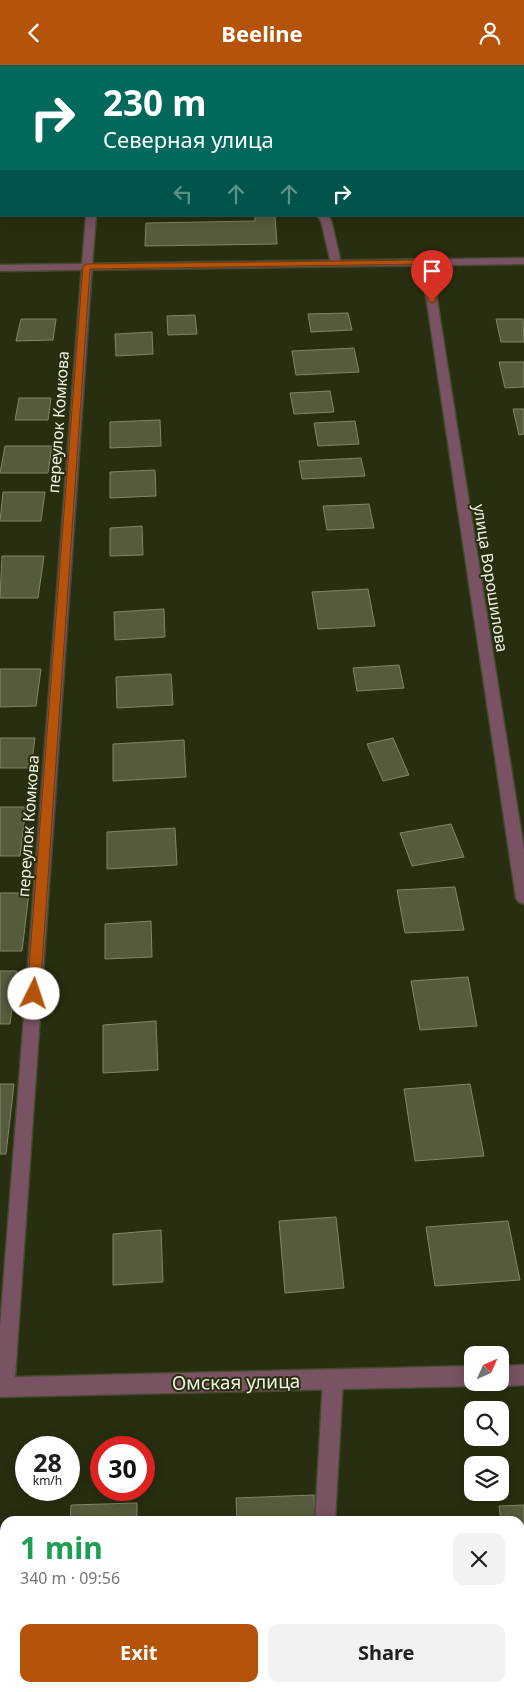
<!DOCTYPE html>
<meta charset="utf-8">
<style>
:root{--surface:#fff;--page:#f2f2f2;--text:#202124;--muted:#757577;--accent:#b45309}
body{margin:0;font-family:"Noto Sans",sans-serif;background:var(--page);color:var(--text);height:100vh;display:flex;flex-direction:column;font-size:19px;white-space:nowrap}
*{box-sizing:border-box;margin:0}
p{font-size:16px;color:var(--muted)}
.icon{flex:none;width:28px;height:28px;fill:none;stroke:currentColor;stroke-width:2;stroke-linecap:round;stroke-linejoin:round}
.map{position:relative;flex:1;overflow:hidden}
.sheet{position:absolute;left:0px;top:1451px;width:525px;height:176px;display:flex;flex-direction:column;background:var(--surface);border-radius:15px 15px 0 0;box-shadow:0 2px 12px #0003}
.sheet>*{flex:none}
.guide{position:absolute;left:0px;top:0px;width:525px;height:152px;box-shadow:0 2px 12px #0003;background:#00695c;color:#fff;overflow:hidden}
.needle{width:32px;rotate:45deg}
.buttons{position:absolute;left:464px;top:1281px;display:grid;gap:10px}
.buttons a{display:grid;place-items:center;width:45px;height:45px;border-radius:10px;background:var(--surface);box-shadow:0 2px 12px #0003;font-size:25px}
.speed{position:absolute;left:15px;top:1371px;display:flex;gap:10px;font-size:25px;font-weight:700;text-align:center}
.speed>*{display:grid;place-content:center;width:65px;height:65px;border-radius:50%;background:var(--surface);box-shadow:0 2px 12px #0003;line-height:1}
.speed small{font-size:12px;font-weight:400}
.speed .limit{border:8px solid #d22;background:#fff;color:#111}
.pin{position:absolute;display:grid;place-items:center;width:42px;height:42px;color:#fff;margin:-51px -21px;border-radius:50% 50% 50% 0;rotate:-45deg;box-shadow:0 0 5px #0007}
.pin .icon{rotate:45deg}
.me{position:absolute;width:55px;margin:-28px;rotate:4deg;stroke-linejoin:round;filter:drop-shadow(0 0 4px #0008)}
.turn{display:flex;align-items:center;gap:18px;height:105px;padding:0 20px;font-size:22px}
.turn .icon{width:65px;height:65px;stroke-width:2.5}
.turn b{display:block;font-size:35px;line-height:42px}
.lanes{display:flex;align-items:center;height:48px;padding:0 20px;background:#0003;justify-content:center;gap:25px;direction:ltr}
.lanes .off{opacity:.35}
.round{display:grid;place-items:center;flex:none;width:52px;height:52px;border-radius:10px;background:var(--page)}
.overview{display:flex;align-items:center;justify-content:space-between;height:85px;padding:0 20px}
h1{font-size:30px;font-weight:700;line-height:38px;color:#1e9e55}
.button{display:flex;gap:10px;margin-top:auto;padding:10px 20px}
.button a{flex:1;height:58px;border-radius:10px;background:var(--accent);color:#fff;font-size:20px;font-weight:700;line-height:58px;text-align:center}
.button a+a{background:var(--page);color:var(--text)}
header{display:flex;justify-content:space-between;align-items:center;height:65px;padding:0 20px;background:var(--accent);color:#fff;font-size:22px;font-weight:700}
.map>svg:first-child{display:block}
</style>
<header><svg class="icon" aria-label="back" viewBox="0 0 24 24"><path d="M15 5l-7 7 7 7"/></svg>Beeline<svg class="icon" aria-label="person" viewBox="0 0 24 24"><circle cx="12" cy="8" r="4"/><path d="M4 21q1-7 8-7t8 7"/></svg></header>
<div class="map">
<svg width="524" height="1627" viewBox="0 0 524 1627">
<rect width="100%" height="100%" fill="#282e10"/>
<path fill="#555c3d" stroke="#7f8766" d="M 255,151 L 275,151 L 277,179 L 145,181 L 146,158 L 255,156 Z
M 348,248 L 352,265 L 311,267 L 308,249 Z
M 195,250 L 197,269 L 168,270 L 167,251 Z
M 21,254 L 56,254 L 53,275 L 16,276 Z
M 496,254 L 523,254 L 524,277 L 501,277 Z
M 152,267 L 153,289 L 116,291 L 115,269 Z
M 354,283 L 359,307 L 296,310 L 292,286 Z
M 499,297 L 524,297 L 524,322 L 505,323 Z
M 330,326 L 334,347 L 294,349 L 290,328 Z
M 19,333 L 51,333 L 48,355 L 15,355 Z
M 513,344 L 524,344 L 524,369 L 519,370 Z
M 160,355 L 161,381 L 110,383 L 110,357 Z
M 355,356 L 359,379 L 318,381 L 314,358 Z
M 5,381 L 52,381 L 48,408 L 0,408 Z
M 361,393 L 365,411 L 302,414 L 299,396 Z
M 155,405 L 156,431 L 110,433 L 110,407 Z
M 3,427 L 45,427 L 41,456 L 0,456 Z
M 369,439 L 374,463 L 327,465 L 323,441 Z
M 142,461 L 143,490 L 110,491 L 110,463 Z
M 2,491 L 44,491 L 38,533 L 0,533 Z
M 368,524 L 375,561 L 318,564 L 312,527 Z
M 164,544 L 165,572 L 115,575 L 114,547 Z
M 399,600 L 404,623 L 357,626 L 353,603 Z
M 0,604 L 41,604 L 36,641 L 0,642 Z
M 171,609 L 173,640 L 117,643 L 116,612 Z
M 0,673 L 35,673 L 31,703 L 0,703 Z
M 393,673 L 409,710 L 383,716 L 367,679 Z
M 184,675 L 186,712 L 113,716 L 113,679 Z
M 0,742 L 26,742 L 20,791 L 0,791 Z
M 451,759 L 464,792 L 412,801 L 400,768 Z
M 175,763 L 177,800 L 107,804 L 107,767 Z
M 455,822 L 464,865 L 405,868 L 397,825 Z
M 0,828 L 29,828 L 22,886 L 0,886 Z
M 151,856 L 152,892 L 105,894 L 105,859 Z
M 0,906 L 17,906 L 10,959 L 0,959 Z
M 468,912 L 477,961 L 420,965 L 411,916 Z
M 156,956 L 158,1005 L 103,1008 L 103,960 Z
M 0,1019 L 14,1019 L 6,1089 L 0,1089 Z
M 470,1019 L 484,1091 L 415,1096 L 404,1024 Z
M 336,1152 L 344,1223 L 285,1228 L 279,1156 Z
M 508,1156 L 520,1215 L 435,1221 L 426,1162 Z
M 161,1165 L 163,1217 L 113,1220 L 113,1169 Z
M 314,1430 L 315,1456 L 237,1456 L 236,1433 Z
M 137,1438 L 137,1456 L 70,1456 L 71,1440 Z
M 524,1440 L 524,1505 L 520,1506 L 520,1456 L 501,1456 L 499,1441 Z"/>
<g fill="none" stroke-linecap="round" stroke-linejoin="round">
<defs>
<path id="service" d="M 86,151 L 96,151 L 92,201 L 87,204 L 82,201 Z
M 317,151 L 328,151 L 331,155 L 341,198 L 339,200 L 336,201 L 331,198 L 321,156 Z
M 333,1305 L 340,1308 L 343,1315 L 335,1456 L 315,1456 L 323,1315 L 326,1308 Z
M 304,1622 L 326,1622 L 326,1627 L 304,1627 Z"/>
<path id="minor" d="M 426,194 L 431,197 L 524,785 L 524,839 L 519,837 L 516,833 L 421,197 Z
M 87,198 L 92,201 L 15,1312 L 472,1301 L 472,1318 L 479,1318 L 472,1321 L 0,1332 L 0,1262 L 82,201 Z
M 524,1300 L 524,1320 L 500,1321 L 493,1318 L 500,1318 L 500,1301 Z"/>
<path id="tertiary" d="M 524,193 L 524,199 L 0,206 L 0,200 Z"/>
</defs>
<use href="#service" stroke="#444a2d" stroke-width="3"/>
<use href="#minor" stroke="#444a2d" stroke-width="3"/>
<use href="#tertiary" stroke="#444a2d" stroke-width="3"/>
<use href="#service" fill="#795264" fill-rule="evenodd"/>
<use href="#minor" fill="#795264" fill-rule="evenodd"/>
<use href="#tertiary" fill="#795264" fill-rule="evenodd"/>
</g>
<path fill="#b45309" stroke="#753606" d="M 426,195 L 430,197 L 436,236 L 432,238 L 428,236 L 423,199 L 90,204 L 40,929 L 38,933 L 34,934 L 29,933 L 27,929 L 83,201 L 87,199 Z"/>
<g text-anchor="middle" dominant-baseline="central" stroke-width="4" stroke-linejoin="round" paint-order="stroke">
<g font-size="16" fill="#eef3e1" stroke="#282e10">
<text transform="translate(58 357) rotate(-86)">переулок Комкова</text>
<text transform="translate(491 513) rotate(81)">улица Ворошилова</text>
<text transform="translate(28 761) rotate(-86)">переулок Комкова</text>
</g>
<g font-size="19" fill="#eef3e1" stroke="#282e10">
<text transform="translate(236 1317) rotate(-1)">Омская улица</text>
</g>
</g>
</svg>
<div class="buttons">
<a><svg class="needle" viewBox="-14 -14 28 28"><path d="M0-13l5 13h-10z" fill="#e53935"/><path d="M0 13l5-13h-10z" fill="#757577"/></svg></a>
<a><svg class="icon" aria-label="search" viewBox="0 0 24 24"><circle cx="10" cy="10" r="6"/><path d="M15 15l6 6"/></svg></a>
<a><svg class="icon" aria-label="layers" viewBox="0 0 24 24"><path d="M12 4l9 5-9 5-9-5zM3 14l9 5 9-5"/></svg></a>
</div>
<div class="speed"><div>28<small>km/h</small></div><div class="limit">30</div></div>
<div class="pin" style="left:432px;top:236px;background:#d93025"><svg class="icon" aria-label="arrive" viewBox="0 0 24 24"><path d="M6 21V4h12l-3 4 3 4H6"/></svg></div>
<svg class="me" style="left:34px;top:929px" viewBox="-20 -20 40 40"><circle r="19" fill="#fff"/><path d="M0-13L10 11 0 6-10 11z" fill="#b45309"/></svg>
<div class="guide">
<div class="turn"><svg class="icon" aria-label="right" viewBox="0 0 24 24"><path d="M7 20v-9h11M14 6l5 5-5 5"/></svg><div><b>230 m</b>Северная улица</div></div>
<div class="lanes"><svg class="icon off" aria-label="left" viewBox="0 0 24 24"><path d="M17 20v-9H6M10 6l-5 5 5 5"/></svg><svg class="icon off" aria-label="ahead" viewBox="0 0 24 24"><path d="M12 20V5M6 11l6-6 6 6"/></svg><svg class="icon off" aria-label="ahead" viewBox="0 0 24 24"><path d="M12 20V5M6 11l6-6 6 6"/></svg><svg class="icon" aria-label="right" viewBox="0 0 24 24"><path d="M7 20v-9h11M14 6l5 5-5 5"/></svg></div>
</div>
<section class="sheet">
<div class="overview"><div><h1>1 min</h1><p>340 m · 09:56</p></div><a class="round"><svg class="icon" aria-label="close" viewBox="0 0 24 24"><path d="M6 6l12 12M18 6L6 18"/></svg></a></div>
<div class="button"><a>Exit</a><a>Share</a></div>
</section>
</div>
